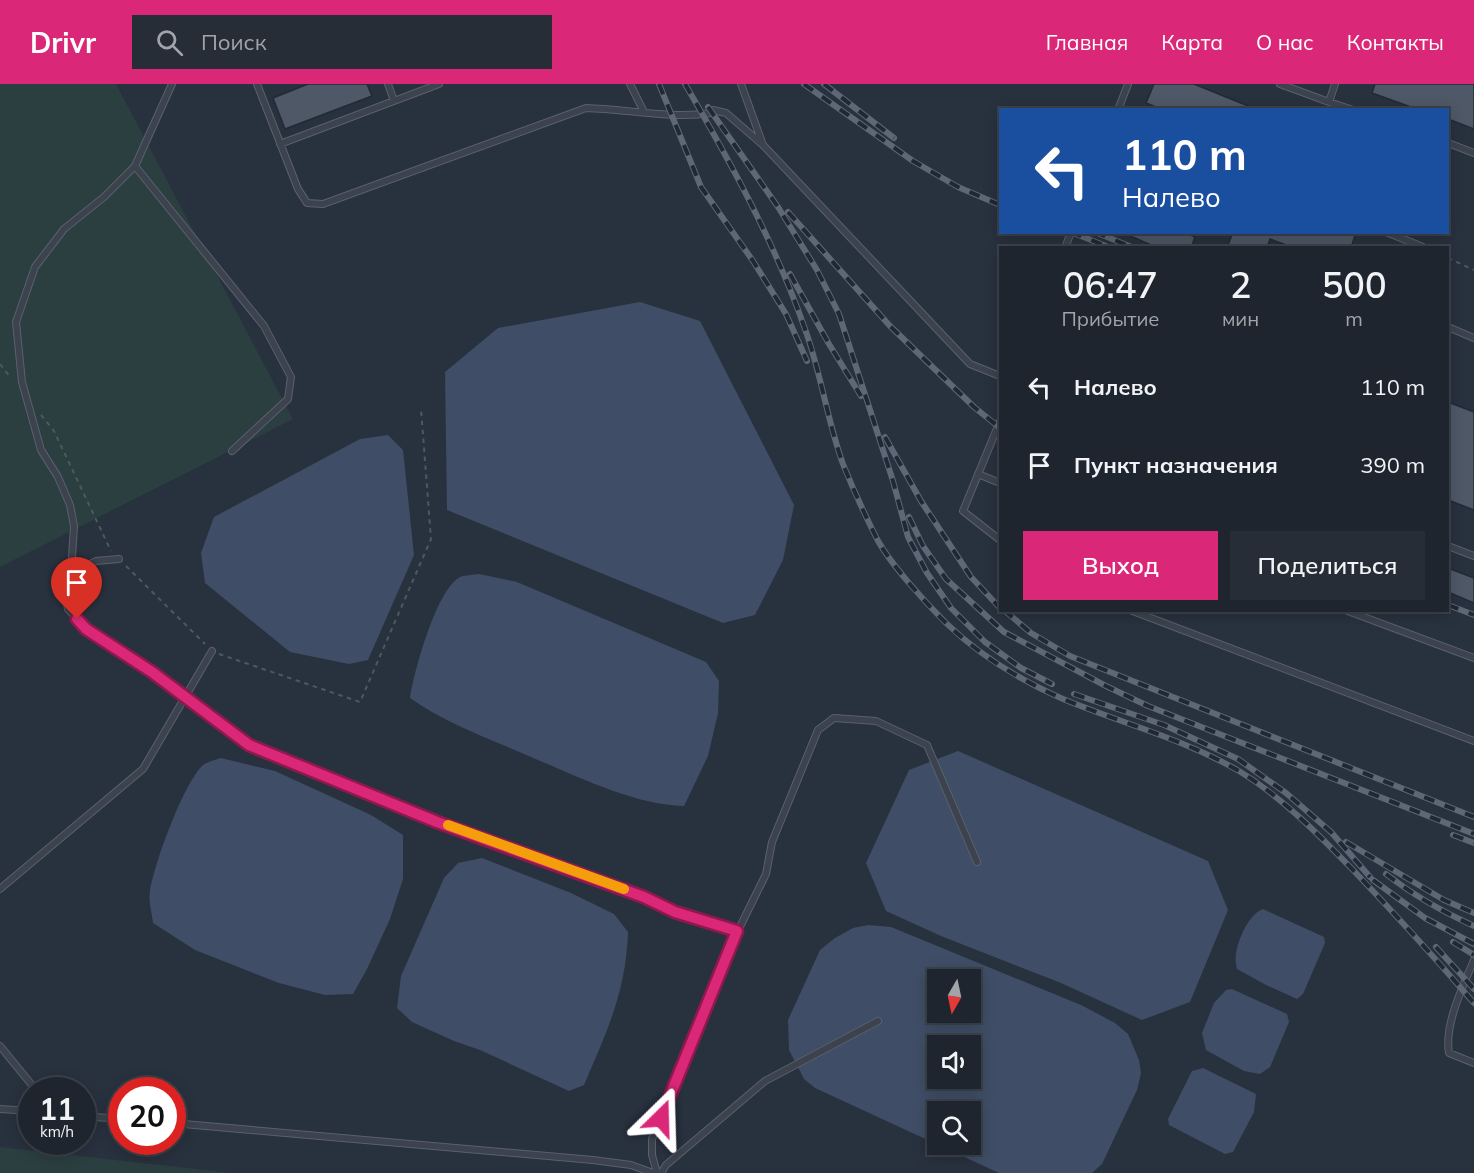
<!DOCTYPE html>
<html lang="ru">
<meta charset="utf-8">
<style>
:root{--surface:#1e252e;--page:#262d36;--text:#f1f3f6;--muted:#a1a5aa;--line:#3c424a;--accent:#db2777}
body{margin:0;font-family:Mulish,sans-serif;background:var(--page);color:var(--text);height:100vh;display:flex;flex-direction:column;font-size:22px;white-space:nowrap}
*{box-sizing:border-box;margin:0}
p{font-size:20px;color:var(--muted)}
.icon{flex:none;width:33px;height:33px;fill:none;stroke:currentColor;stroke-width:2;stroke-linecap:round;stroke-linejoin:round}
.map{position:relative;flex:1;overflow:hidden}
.drawer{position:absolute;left:999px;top:162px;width:450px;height:366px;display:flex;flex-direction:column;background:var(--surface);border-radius:0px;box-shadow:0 3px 15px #0003,0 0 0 2px var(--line)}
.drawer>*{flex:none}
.guide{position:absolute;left:999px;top:24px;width:450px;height:126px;border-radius:0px;box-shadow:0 3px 15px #0003,0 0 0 2px var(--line);background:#1a4fa0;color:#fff;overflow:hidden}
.needle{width:39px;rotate:189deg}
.fabs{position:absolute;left:927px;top:885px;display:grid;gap:12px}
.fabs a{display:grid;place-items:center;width:54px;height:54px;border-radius:0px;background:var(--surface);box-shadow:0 3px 15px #0003,0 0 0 2px var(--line);font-size:30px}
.speed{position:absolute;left:18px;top:993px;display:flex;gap:12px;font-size:30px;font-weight:700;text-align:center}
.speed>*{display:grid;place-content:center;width:78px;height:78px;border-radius:50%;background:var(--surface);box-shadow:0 3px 15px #0003,0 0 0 2px var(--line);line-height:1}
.speed small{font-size:15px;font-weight:400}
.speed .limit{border:9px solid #d22;background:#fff;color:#111}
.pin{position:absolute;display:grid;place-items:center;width:51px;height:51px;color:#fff;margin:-62px -26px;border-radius:50% 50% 50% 0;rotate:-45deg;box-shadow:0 0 6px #0007}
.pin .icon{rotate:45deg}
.me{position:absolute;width:66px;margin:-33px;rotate:22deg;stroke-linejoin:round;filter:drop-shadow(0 0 4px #0008)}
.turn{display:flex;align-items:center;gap:21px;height:126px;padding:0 24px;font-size:27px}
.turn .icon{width:78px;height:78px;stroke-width:2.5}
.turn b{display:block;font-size:42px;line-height:51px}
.eta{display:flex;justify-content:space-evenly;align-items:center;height:102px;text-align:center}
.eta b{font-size:36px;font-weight:600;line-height:42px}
.button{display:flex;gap:12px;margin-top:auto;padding:12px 24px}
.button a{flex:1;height:69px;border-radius:0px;background:var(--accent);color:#fff;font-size:24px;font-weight:600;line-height:69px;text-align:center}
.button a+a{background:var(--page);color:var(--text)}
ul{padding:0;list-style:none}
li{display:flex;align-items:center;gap:18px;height:78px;padding:0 24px}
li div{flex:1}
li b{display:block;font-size:22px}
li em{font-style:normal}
header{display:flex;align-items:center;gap:36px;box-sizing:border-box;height:84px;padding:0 30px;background:var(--accent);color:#fff}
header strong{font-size:28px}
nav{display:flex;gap:33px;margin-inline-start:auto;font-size:21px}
.search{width:420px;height:54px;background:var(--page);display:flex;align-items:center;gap:15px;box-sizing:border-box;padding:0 21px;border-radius:0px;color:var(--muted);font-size:22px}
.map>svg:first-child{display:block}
</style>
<header>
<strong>Drivr</strong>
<div class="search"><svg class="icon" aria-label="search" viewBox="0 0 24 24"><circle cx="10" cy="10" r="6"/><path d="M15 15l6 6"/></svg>Поиск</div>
<nav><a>Главная</a><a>Карта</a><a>О нас</a><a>Контакты</a></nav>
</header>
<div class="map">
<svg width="1474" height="1089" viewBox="0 0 1474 1089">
<rect width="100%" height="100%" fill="#28313e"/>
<path fill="#2b3e40" d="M 0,0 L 116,0 L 293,335 L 0,483 Z
M 0,1063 L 232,1089 L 0,1089 Z"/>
<path fill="#3f4e66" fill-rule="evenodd" d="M 640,218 L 700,237 L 794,421 L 783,476 L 755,531 L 723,539 L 447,426 L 445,288 L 498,244 Z
M 388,351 L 403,366 L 414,471 L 368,576 L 349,580 L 290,568 L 205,499 L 201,469 L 214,433 L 360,355 Z
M 479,490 L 517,498 L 706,578 L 719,597 L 718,629 L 708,672 L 684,722 C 634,721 577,692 531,673 C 490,655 447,640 410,614 C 414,588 436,506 460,493 C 465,491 474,491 479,490 Z
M 958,667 L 1208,777 L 1228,826 L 1190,918 L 1142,936 L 1061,899 L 941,852 L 886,827 L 866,779 L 909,686 Z
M 221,674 L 275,687 L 371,731 L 403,751 L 403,795 L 390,835 L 367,885 L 353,910 L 325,911 L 279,899 L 195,866 L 153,839 C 152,829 148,816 150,807 C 155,778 182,704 201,683 C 205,678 215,676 221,674 Z
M 482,774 L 571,809 L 614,830 L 628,848 C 626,908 607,947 584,1001 L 569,1007 L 480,966 L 454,957 L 412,938 L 397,924 L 401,892 L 444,794 L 458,779 Z
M 1263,825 L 1324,853 L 1325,859 L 1303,910 L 1297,915 L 1266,901 L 1237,885 C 1236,881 1235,875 1236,870 C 1238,855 1249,830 1263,825 Z
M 868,841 L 891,843 L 1081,921 L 1115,939 L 1128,950 L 1139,976 L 1141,989 L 1137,1006 L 1102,1080 L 1092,1089 L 999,1089 L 815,1004 L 804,995 L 789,966 L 788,936 L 820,866 L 835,854 L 853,844 ZM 938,896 L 970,896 L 970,928 L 938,928 ZM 938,962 L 970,962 L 970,994 L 938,994 ZM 938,1028 L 970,1028 L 970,1060 L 938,1060 Z
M 1232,905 L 1287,930 L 1289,938 L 1270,983 L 1260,990 L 1244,987 L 1206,966 L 1202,949 L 1214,919 L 1226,906 Z
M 1203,984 L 1256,1010 L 1254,1028 L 1233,1068 L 1225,1070 L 1169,1041 L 1168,1035 L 1192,987 Z"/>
<path fill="#4e5867" stroke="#222a36" stroke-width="1.5" d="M 308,0 L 367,0 L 372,12 L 285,45 L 273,14 Z
M 1154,0 L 1194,0 L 1258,26 L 1163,26 L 1146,19 Z
M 1375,0 L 1474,0 L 1474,45 L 1448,35 L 1448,26 L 1419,26 L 1372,9 Z
M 1121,148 L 1184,148 L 1195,153 L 1191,164 L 1158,164 Z
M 1233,148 L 1356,148 L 1351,164 L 1294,164 L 1270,155 L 1267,164 L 1227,164 Z
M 1448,318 L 1474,328 L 1474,426 L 1448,416 Z
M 1448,484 L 1474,494 L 1474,519 L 1448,508 Z"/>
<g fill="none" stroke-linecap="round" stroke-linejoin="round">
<defs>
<path id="lane" d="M 172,0 L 135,82 L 264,242 L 291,293 L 288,315 L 232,367
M 257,0 L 298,105 L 307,119 L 323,120 L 586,24 C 627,25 669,35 711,29 L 713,26 L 726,29 L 763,61
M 388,0 L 394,17
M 630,0 L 644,28
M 741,0 L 763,61 L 970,280 L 1000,292
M 1280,0 L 1329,18 L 1335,0
M 1329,18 L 1353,26
M 1118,26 L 1128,0
M 1448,59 L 1474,69
M 280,60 L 439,0
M 1386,148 L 1423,163
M 1065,164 L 1071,148
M 1448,243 L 1474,254
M 1000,337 L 963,427 L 1000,456
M 978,390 L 1000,399
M 1448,462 L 1474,472
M 119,475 L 96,477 L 71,489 L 64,504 L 68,525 L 86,545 L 152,588 L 249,661 L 437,738 L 644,813 L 675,828 L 737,847
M 71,489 L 74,442 L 70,421 L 58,393 L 41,366 L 22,298 L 16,238 L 35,183 L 64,145 L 104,113 L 135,82
M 1130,526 L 1474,657
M 1345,526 L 1474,574
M 0,805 L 143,685 L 212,567
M 1474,876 C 1463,902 1444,941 1449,969 L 1474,979
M 0,962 L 36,1006
M 0,1025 L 32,1027
M 82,1032 L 122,1035
M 172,1039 L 593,1076 L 631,1081 L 653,1089
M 657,1089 L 652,1071 L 652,1055 L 731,861 L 766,790 L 772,758 L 818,646 L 834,634 L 876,637 L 927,661 L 977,778
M 661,1089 L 666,1081 L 765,997 L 878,937"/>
</defs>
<use href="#lane" stroke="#59616c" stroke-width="8"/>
<path stroke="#4a5b5e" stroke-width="2" stroke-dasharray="4.5 4.5" stroke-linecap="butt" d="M 1448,174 L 1474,186
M 0,280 L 11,294
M 41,331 L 54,347 L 111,467
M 126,482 L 205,560
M 219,570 L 360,618 L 431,455 L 421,325"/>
<use href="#lane" stroke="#3c434e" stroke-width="6"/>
<defs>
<path id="rail" d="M 659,0 L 701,103 L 753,177 L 786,230 L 807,277
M 685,0 C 731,79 775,159 805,245 C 821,289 827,336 843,380 C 853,405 865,431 877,455 C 891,481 925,518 946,539 C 979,571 1020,596 1063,615 C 1121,639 1184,655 1239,687 C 1282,713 1319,751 1354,787 C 1395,830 1435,874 1474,919
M 804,0 L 913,77 L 958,103 L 1000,121
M 824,0 L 894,54
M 708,23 L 778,123 L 817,186 L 839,230 L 893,397 L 908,453 L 927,489 L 951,524 L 985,558 L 1021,584 L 1052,600
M 788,128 L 890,242 L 974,323 L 1000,344
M 1071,148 L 1106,162
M 1095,148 L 1134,164
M 790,190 L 829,260 L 861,312
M 885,353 L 921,417 L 971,493 L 1000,524
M 909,433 L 923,462 L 946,495 L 1004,548 L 1106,602 L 1148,622 L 1474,750
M 1448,521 L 1474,531
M 1004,526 L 1031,549 L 1070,572 L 1474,733
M 1074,610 L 1164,641 L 1238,675 L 1286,709 L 1331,748 L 1370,793
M 1453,751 L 1474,759
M 1346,758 L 1444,816 L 1474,829
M 1386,790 C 1413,811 1443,828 1474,842
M 1373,796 L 1425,834 L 1474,860
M 1453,858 L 1474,871
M 1436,863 L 1474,905"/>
</defs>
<use href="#rail" stroke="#5e6775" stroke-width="6"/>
<use href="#rail" stroke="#202834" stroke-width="4" stroke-dasharray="11" stroke-linecap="butt"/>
</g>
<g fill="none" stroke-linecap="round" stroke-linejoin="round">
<defs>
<path id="route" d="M 77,535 L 86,545 L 152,588 L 249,661 L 437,738 L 644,813 L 675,828 L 737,847 L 661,1034"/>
</defs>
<use href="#route" stroke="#8e194d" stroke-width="15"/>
<use href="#route" stroke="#db2777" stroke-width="10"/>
<path stroke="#f59e0b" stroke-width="10" d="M 448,741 L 624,805"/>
</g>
</svg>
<div class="fabs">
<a><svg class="needle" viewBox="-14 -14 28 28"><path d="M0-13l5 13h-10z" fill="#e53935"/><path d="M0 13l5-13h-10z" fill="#a1a5aa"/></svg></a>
<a><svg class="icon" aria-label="sound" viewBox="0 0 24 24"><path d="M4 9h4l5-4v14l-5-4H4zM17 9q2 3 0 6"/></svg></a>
<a><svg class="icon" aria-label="search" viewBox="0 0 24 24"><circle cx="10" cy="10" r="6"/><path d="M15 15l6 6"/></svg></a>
</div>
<div class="speed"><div>11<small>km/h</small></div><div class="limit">20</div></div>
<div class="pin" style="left:77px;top:535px;background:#d93025"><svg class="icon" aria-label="arrive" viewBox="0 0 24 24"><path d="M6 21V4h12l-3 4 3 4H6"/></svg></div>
<svg class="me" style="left:661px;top:1034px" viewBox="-20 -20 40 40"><path d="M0-17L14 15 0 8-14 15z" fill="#db2777" stroke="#fff" stroke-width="4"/></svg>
<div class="guide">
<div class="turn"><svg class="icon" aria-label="left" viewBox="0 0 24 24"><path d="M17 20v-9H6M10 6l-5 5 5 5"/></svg><div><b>110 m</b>Налево</div></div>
</div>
<section class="drawer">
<div class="eta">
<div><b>06:47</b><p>Прибытие</p></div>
<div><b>2</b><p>мин</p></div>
<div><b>500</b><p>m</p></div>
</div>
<ul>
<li><svg class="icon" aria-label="left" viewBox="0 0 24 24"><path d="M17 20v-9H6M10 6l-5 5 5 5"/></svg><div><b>Налево</b></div><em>110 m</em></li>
<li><svg class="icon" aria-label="arrive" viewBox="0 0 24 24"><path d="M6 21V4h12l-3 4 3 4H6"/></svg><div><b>Пункт назначения</b></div><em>390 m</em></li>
</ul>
<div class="button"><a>Выход</a><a>Поделиться</a></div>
</section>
</div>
